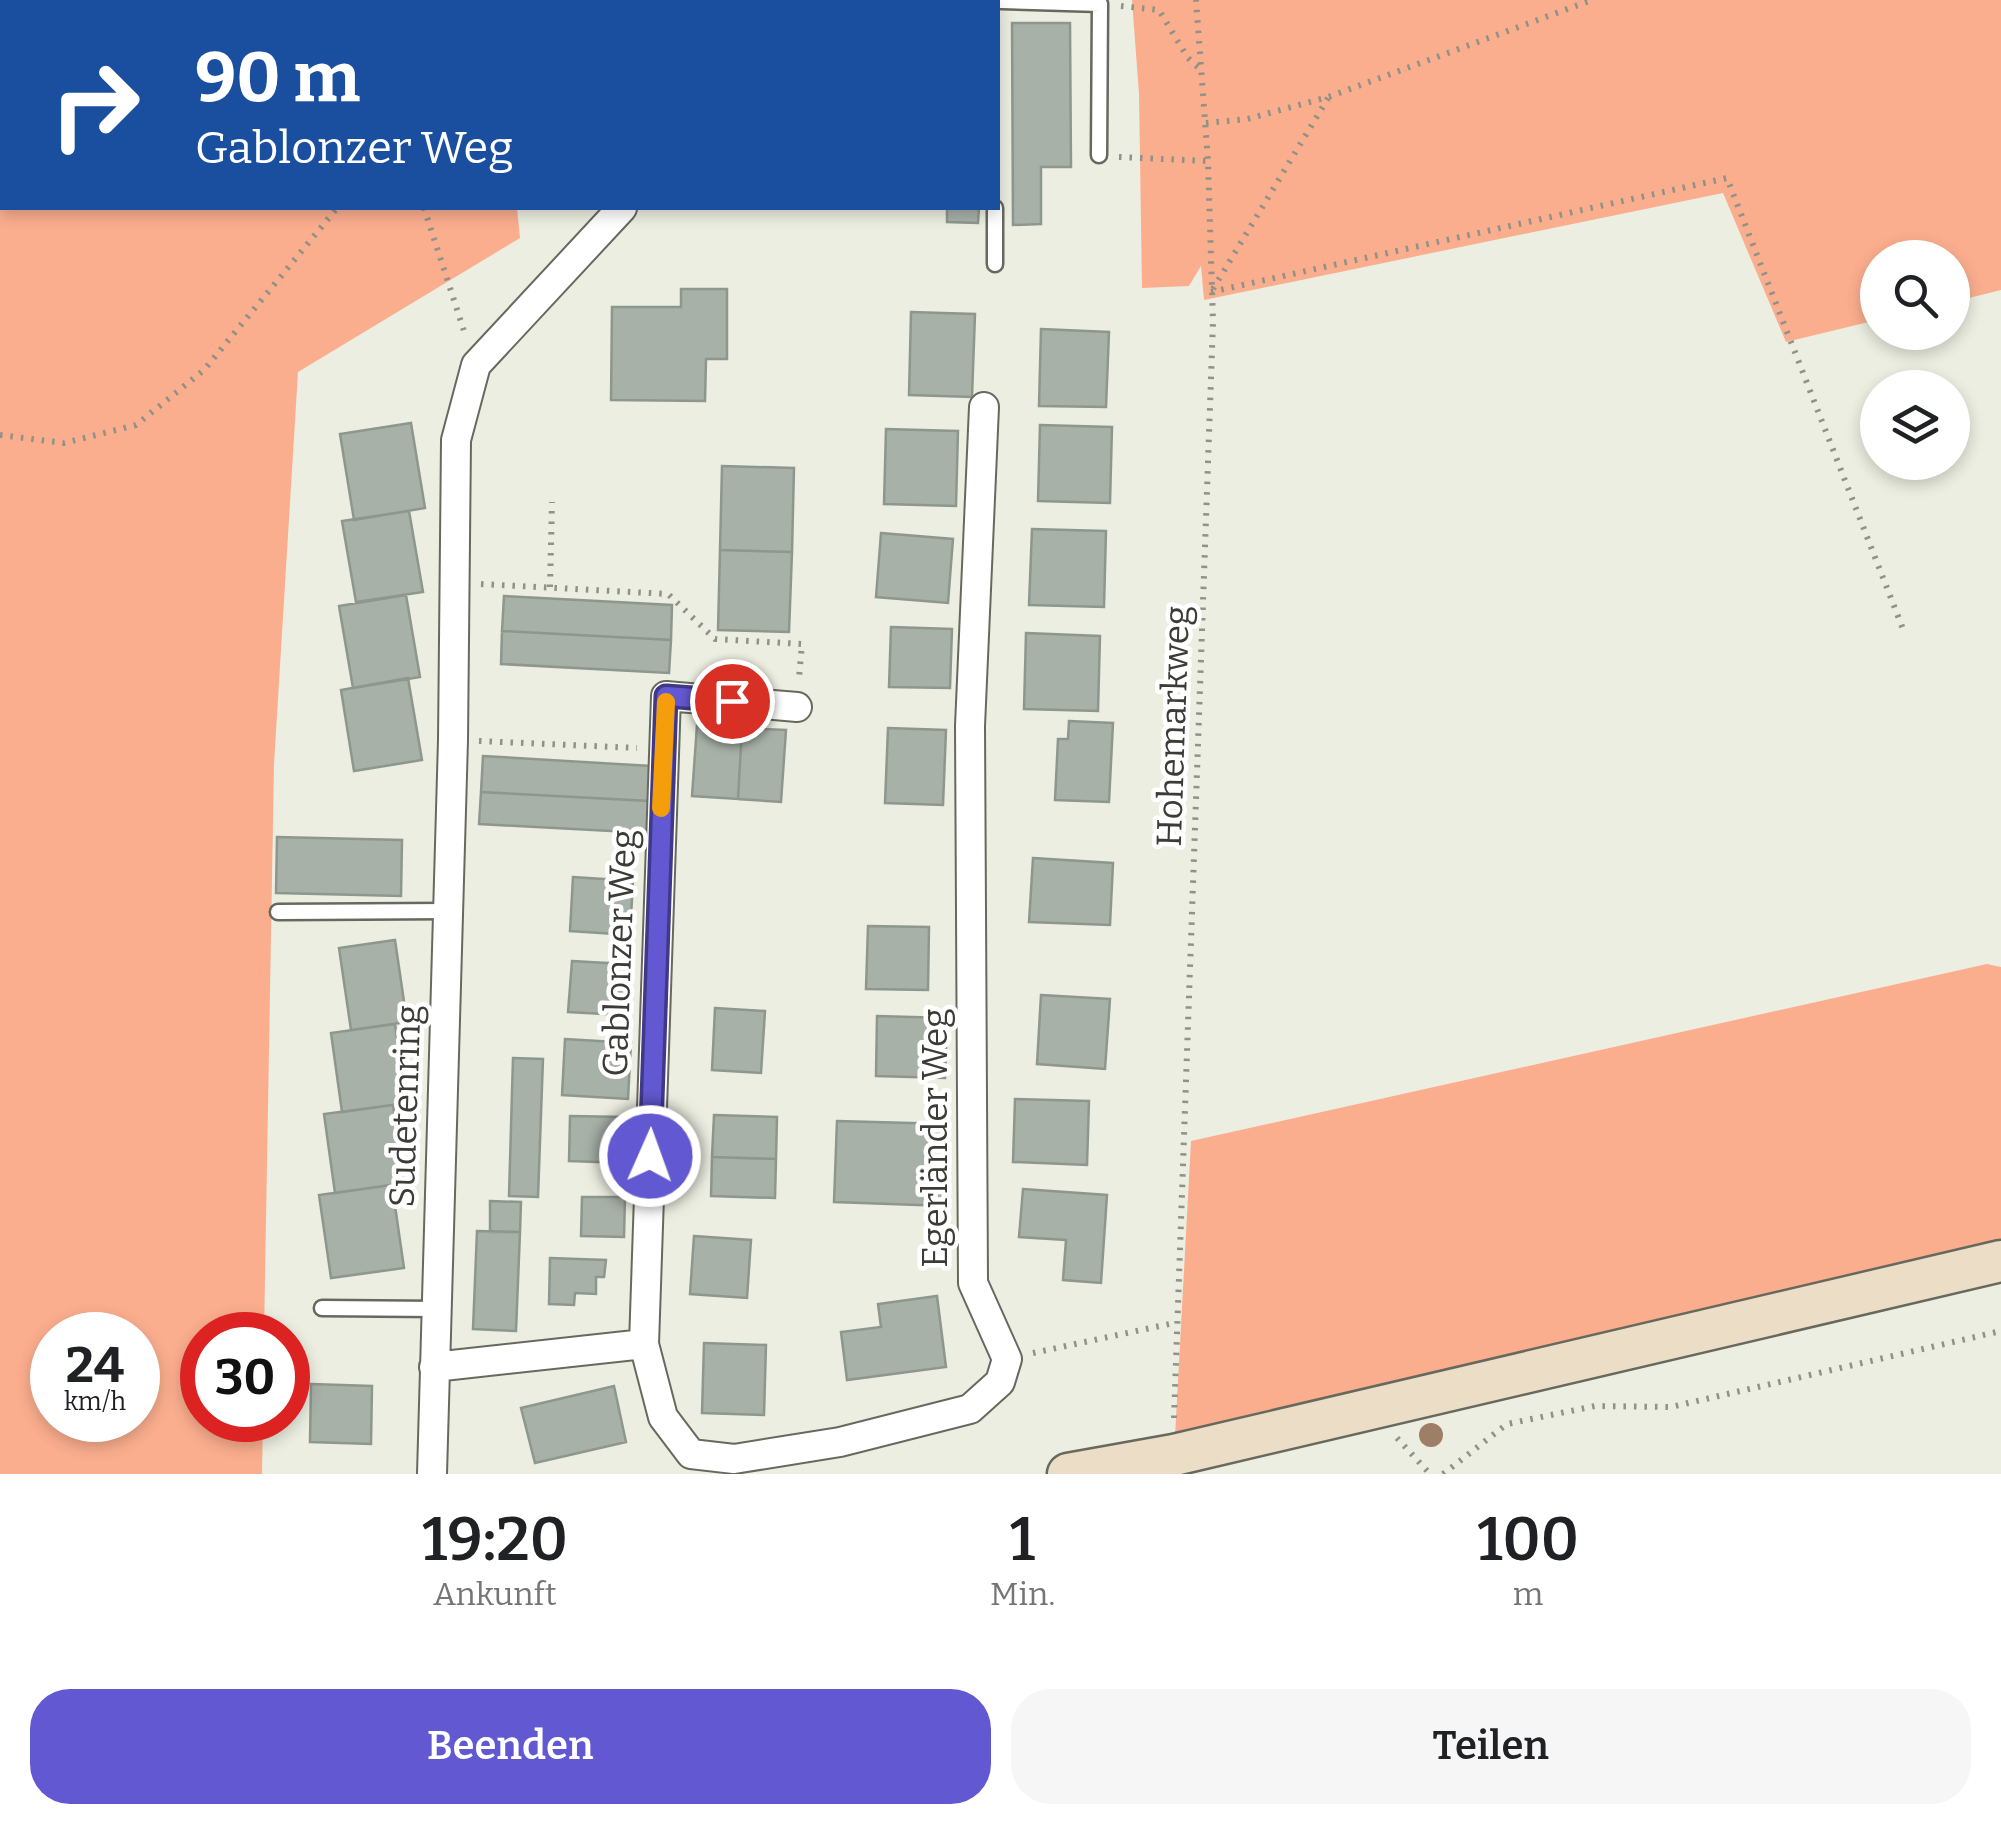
<!DOCTYPE html>
<html lang="de">
<meta charset="utf-8">
<style>
:root{--surface:#fff;--page:#f6f6f6;--text:#202124;--muted:#757577;--accent:#6258d1}
body{margin:0;font-family:Bitter,serif;background:var(--page);color:var(--text);height:100vh;display:flex;flex-direction:column;font-size:38px;white-space:nowrap}
*{box-sizing:border-box;margin:0}
p{font-size:32px;color:var(--muted)}
.icon{flex:none;width:55px;height:55px;fill:none;stroke:currentColor;stroke-width:2;stroke-linecap:round;stroke-linejoin:round}
.map{position:relative;height:1474px;overflow:hidden}
.details{display:flex;flex-direction:column;background:var(--surface);flex:1}
.details>*{flex:none}
.top-card{position:absolute;left:0px;top:0px;width:1000px;height:210px;box-shadow:0 5px 15px #0003;background:#1a4fa0;color:#fff;overflow:hidden}
.fabs{position:absolute;left:1860px;top:240px;display:grid;gap:20px}
.fabs a{display:grid;place-items:center;width:110px;height:110px;border-radius:50%;background:var(--surface);box-shadow:0 5px 15px #0003;font-size:50px}
.speed{position:absolute;left:30px;top:1312px;display:flex;gap:20px;font-size:50px;font-weight:700;text-align:center}
.speed>*{display:grid;place-content:center;width:130px;height:130px;border-radius:50%;background:var(--surface);box-shadow:0 5px 15px #0003;line-height:1}
.speed small{font-size:25px;font-weight:400}
.speed .limit{border:15px solid #d22;background:#fff;color:#111}
.pin{position:absolute;display:grid;place-items:center;width:85px;height:85px;color:#fff;margin:-42px;border:5px solid #fff;border-radius:50%;box-shadow:0 2px 10px #0007}
.me{position:absolute;width:110px;margin:-55px;rotate:2deg;stroke-linejoin:round;filter:drop-shadow(0 0 8px #0008)}
.turn{display:flex;align-items:center;gap:35px;height:210px;padding:0 30px;font-size:45px}
.turn .icon{width:130px;height:130px;stroke-width:2.5}
.turn b{display:block;font-size:70px;line-height:85px}
.eta{display:flex;justify-content:space-evenly;align-items:center;height:170px;text-align:center}
.eta b{font-size:60px;font-weight:600;line-height:70px}
.cta{display:flex;gap:20px;margin-top:auto;padding:20px 30px}
.cta a{flex:1;height:115px;border-radius:40px;background:var(--accent);color:#fff;font-size:40px;font-weight:600;line-height:115px;text-align:center}
.cta a+a{background:var(--page);color:var(--text)}
.map>svg:first-child{display:block}
</style>
<div class="map">
<svg width="2001" height="1474" viewBox="0 0 2001 1474">
<rect width="100%" height="100%" fill="#eceee1"/>
<path fill="#fbae8e" fill-rule="evenodd" d="M 0,0 L 502,0 L 2,2 L 2,208 L 517,208 L 520,238 L 298,372 L 274,764 L 264,1335 L 202,1335 L 202,1420 L 263,1420 L 262,1474 L 0,1474 ZM 52,1335 L 138,1335 L 138,1420 L 52,1420 Z
M 1132,0 L 2001,0 L 2001,290 L 1953,302 L 1952,258 L 1878,258 L 1877,320 L 1786,342 L 1723,193 L 1204,300 L 1201,266 L 1189,286 L 1142,288 L 1139,94 Z
M 1987,964 L 2001,967 L 2001,1261 L 1174,1455 L 1191,1141 Z"/>
<path fill="#a7b1a8" stroke="#8e978e" stroke-width="2.5" d="M 1012,23 L 1070,23 L 1071,167 L 1041,167 L 1041,224 L 1013,225 Z
M 947,208 L 979,208 L 978,223 L 947,222 Z
M 681,289 L 727,289 L 727,359 L 706,359 L 705,401 L 611,400 L 612,307 L 681,307 Z
M 911,312 L 975,314 L 972,397 L 909,395 Z
M 1041,329 L 1109,332 L 1106,407 L 1039,406 Z
M 411,423 L 425,508 L 354,520 L 340,434 Z
M 1040,425 L 1112,427 L 1110,503 L 1038,501 Z
M 886,429 L 958,431 L 956,506 L 884,504 Z
M 722,466 L 794,468 L 792,552 L 720,550 Z
M 409,511 L 423,592 L 356,602 L 342,521 Z
M 1032,529 L 1106,531 L 1104,607 L 1029,605 Z
M 881,533 L 953,539 L 948,603 L 876,597 Z
M 720,550 L 792,552 L 789,632 L 718,630 Z
M 406,595 L 420,677 L 353,688 L 339,606 Z
M 504,596 L 672,605 L 671,640 L 502,631 Z
M 891,627 L 952,629 L 950,688 L 889,687 Z
M 502,631 L 671,640 L 669,673 L 501,664 Z
M 1026,633 L 1100,636 L 1098,711 L 1024,709 Z
M 408,678 L 422,760 L 354,771 L 341,690 Z
M 1069,721 L 1113,723 L 1109,802 L 1055,800 L 1058,739 L 1068,739 Z
M 697,725 L 742,728 L 738,799 L 692,796 Z
M 742,728 L 786,730 L 781,802 L 738,799 Z
M 888,728 L 946,730 L 943,805 L 885,803 Z
M 483,756 L 651,766 L 649,801 L 481,792 Z
M 481,792 L 649,801 L 647,833 L 479,824 Z
M 277,837 L 402,840 L 401,896 L 276,893 Z
M 1033,858 L 1113,863 L 1110,925 L 1029,922 Z
M 573,877 L 633,881 L 630,935 L 570,931 Z
M 868,926 L 929,927 L 928,990 L 866,989 Z
M 395,940 L 407,1022 L 351,1030 L 339,948 Z
M 572,961 L 625,964 L 622,1015 L 568,1012 Z
M 1041,995 L 1110,999 L 1105,1069 L 1037,1064 Z
M 715,1008 L 765,1011 L 761,1073 L 712,1070 Z
M 877,1016 L 947,1018 L 945,1078 L 876,1076 Z
M 395,1024 L 407,1103 L 342,1112 L 331,1033 Z
M 565,1039 L 631,1043 L 628,1099 L 562,1095 Z
M 513,1058 L 543,1059 L 538,1197 L 509,1196 Z
M 1015,1099 L 1089,1101 L 1087,1165 L 1013,1162 Z
M 393,1105 L 404,1183 L 335,1193 L 324,1114 Z
M 714,1115 L 777,1117 L 776,1159 L 712,1157 Z
M 570,1116 L 626,1117 L 625,1163 L 569,1161 Z
M 837,1121 L 948,1124 L 945,1206 L 834,1202 Z
M 712,1157 L 776,1159 L 775,1198 L 711,1196 Z
M 392,1185 L 404,1268 L 331,1278 L 319,1195 Z
M 1023,1189 L 1107,1195 L 1101,1283 L 1063,1280 L 1066,1240 L 1019,1237 Z
M 582,1197 L 625,1197 L 624,1237 L 581,1236 Z
M 490,1201 L 521,1202 L 520,1232 L 490,1232 Z
M 477,1231 L 520,1232 L 516,1331 L 473,1329 Z
M 694,1236 L 751,1240 L 747,1298 L 690,1294 Z
M 550,1258 L 606,1260 L 604,1277 L 596,1277 L 596,1294 L 575,1293 L 574,1305 L 549,1304 Z
M 937,1296 L 946,1367 L 847,1380 L 841,1332 L 881,1327 L 878,1304 Z
M 704,1343 L 766,1345 L 764,1415 L 702,1413 Z
M 311,1384 L 372,1386 L 371,1444 L 310,1442 Z
M 614,1386 L 626,1442 L 535,1463 L 521,1408 Z"/>
<g fill="none" stroke-linecap="round" stroke-linejoin="round">
<defs>
<path id="service" d="M 970,0 L 1100,4 L 1099,155
M 995,264 L 995,208
M 278,912 L 448,911
M 322,1308 L 436,1309"/>
<path id="minor" d="M 674,0 L 674,2
M 832,2 L 835,0
M 644,1344 L 666,696 L 797,707
M 434,1367 L 644,1344 L 663,1417 L 691,1454 L 734,1459 L 840,1442 L 970,1409 L 1000,1382 L 1007,1359 L 973,1283 L 970,726 L 984,407
M 432,1474 L 453,740 L 456,440 L 476,365 L 622,208"/>
<path id="secondary" d="M 1068,1474 L 1174,1455 L 2001,1261"/>
</defs>
<use href="#service" stroke="#68695e" stroke-width="19"/>
<use href="#minor" stroke="#68695e" stroke-width="32"/>
<use href="#secondary" stroke="#68695e" stroke-width="45"/>
<path stroke="#909188" stroke-width="6" stroke-dasharray="2.5 8" stroke-linecap="butt" d="M 390,0 L 391,2
M 1121,6 L 1159,10 L 1188,58 L 1201,70
M 1206,123 L 1247,119 L 1328,97 L 1592,0
M 1119,157 L 1208,161
M 424,208 L 465,334
M 1213,289 L 1328,98
M 1211,292 L 1727,178 L 1903,629
M 0,435 L 64,443 L 136,425 L 204,370 L 337,208
M 481,584 L 668,594 L 715,639 L 802,644 L 799,678
M 550,587 L 552,502
M 479,741 L 637,748
M 1033,1353 L 1174,1323
M 1174,1418 L 1213,322 L 1208,161 L 1196,0
M 1397,1438 L 1430,1474
M 1443,1474 L 1507,1424 L 1595,1406 L 1671,1407 L 2001,1331"/>
<use href="#service" stroke="#fff" stroke-width="14"/>
<use href="#minor" stroke="#fff" stroke-width="28"/>
<use href="#secondary" stroke="#ecdec6" stroke-width="40"/>
</g>
<circle fill="#9d7e67" cx="1431" cy="1435" r="12"/>
<g fill="none" stroke-linecap="round" stroke-linejoin="round">
<defs>
<path id="route" d="M 650,1156 L 666,696 L 732,701"/>
</defs>
<use href="#route" stroke="#403988" stroke-width="25"/>
<use href="#route" stroke="#6258d1" stroke-width="18"/>
<path stroke="#f59e0b" stroke-width="18" d="M 661,808 L 666,702"/>
</g>
<g text-anchor="middle" dominant-baseline="central" stroke-width="9" stroke-linejoin="round" paint-order="stroke">
<g font-size="35" fill="#3c3c37" stroke="#fff">
<text transform="translate(1173 726) rotate(-88)">Hohemarkweg</text>
<text transform="translate(619 953) rotate(-88)">Gablonzer Weg</text>
<text transform="translate(405 1106) rotate(-88)">Sudetenring</text>
<text transform="translate(935 1138) rotate(-90)">Egerländer Weg</text>
</g>
</g>
</svg>
<div class="fabs">
<a><svg class="icon" aria-label="search" viewBox="0 0 24 24"><circle cx="10" cy="10" r="6"/><path d="M15 15l6 6"/></svg></a>
<a><svg class="icon" aria-label="layers" viewBox="0 0 24 24"><path d="M12 4l9 5-9 5-9-5zM3 14l9 5 9-5"/></svg></a>
</div>
<div class="speed"><div>24<small>km/h</small></div><div class="limit">30</div></div>
<div class="pin" style="left:732px;top:701px;background:#d93025"><svg class="icon" aria-label="arrive" viewBox="0 0 24 24"><path d="M6 21V4h12l-3 4 3 4H6"/></svg></div>
<svg class="me" style="left:650px;top:1156px" viewBox="-20 -20 40 40"><circle r="17" fill="#6258d1" stroke="#fff" stroke-width="3"/><path d="M0-11L8 9 0 5-8 9z" fill="#fff"/></svg>
<div class="top-card">
<div class="turn"><svg class="icon" aria-label="right" viewBox="0 0 24 24"><path d="M7 20v-9h11M14 6l5 5-5 5"/></svg><div><b>90 m</b>Gablonzer Weg</div></div>
</div>
</div>
<section class="details">
<div class="eta">
<div><b>19:20</b><p>Ankunft</p></div>
<div><b>1</b><p>Min.</p></div>
<div><b>100</b><p>m</p></div>
</div>
<div class="cta"><a>Beenden</a><a>Teilen</a></div>
</section>
